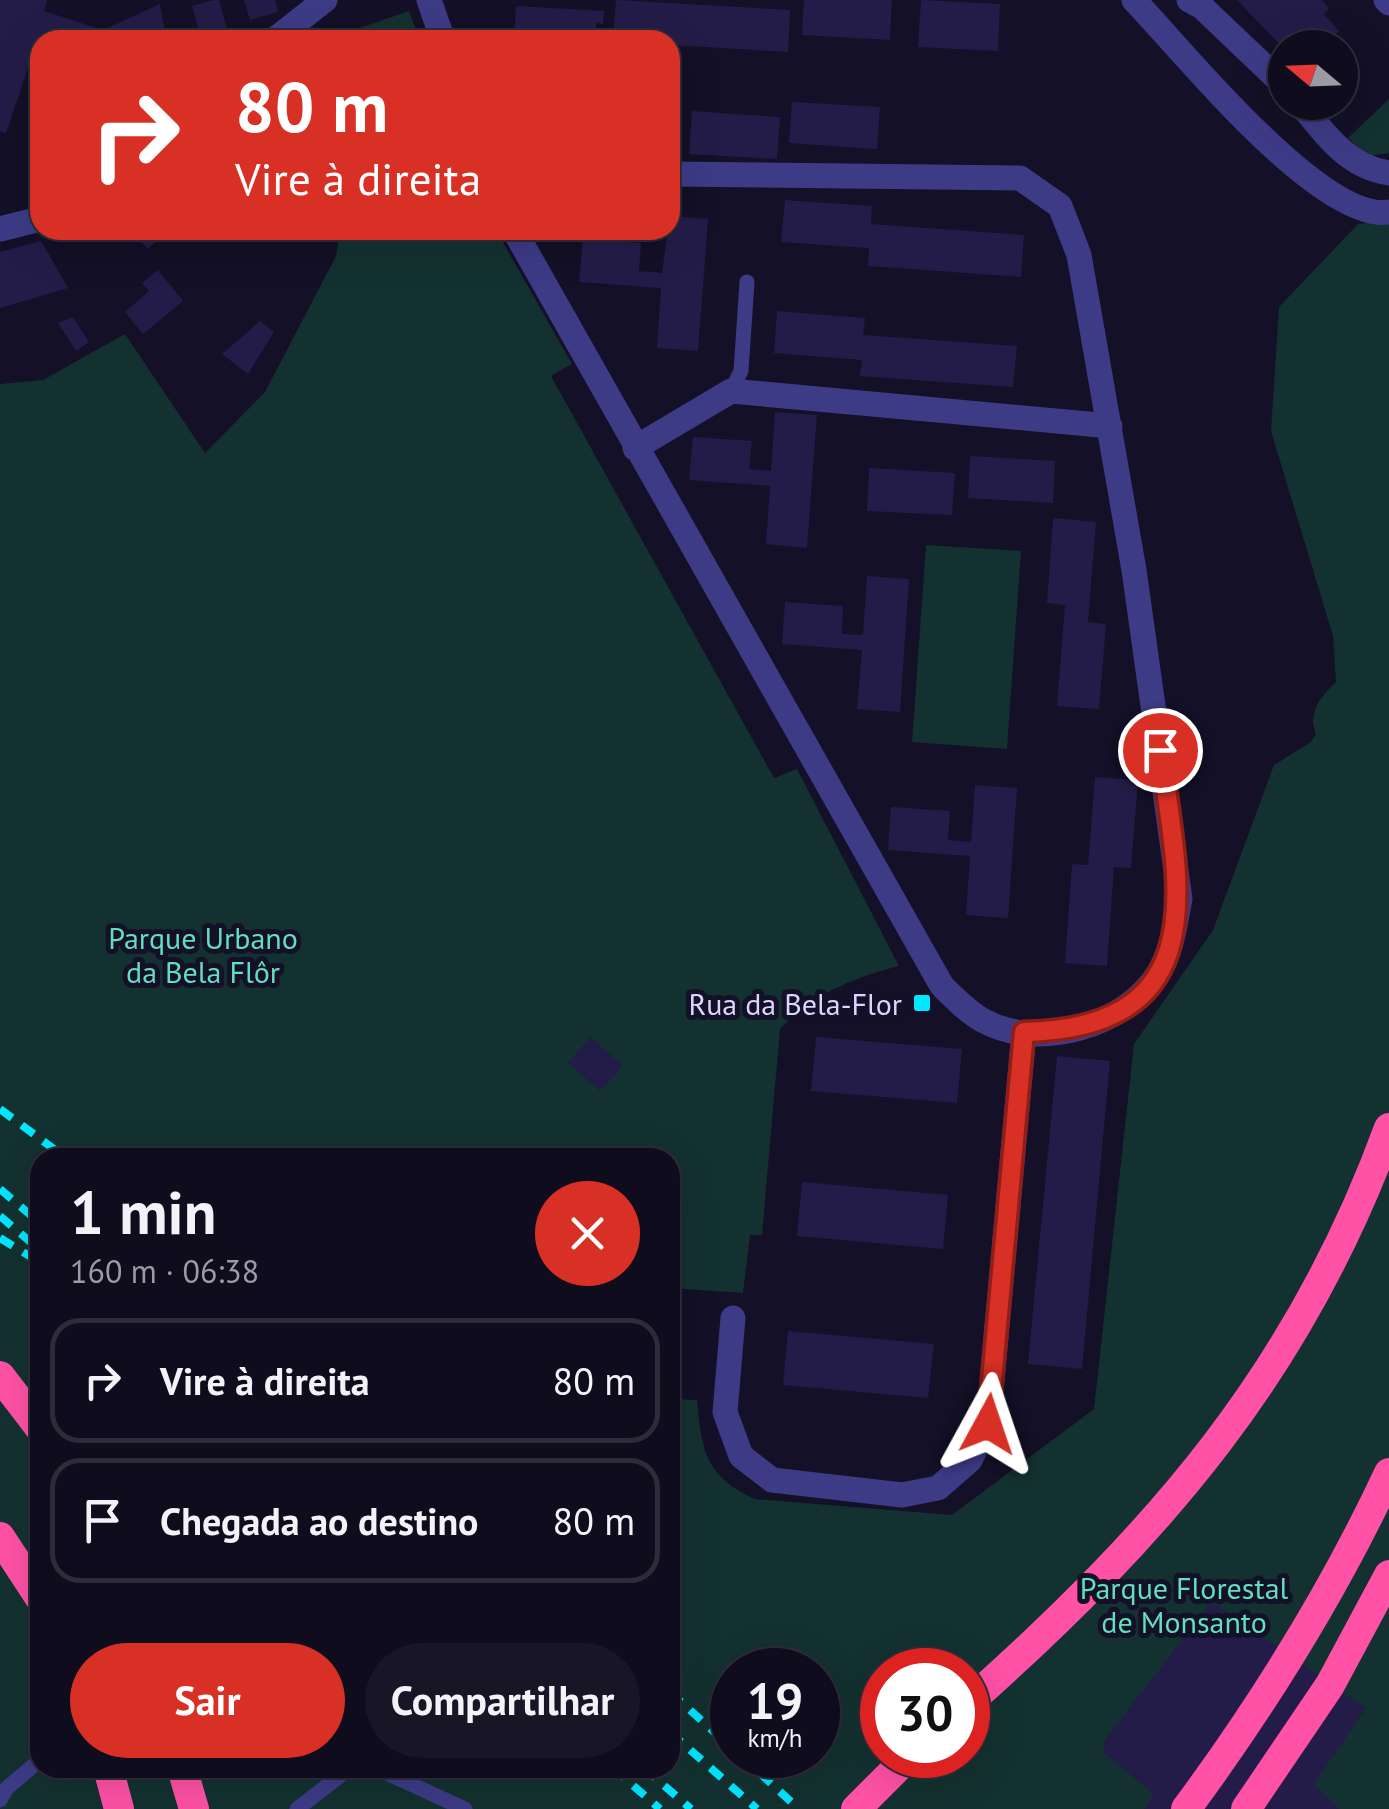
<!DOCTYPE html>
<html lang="pt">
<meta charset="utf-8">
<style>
:root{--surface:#0e0c1d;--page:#171526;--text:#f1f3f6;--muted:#9b9ba4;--line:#2e2c3b;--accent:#d93025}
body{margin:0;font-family:"PT Sans",sans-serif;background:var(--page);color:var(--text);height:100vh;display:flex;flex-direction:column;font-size:38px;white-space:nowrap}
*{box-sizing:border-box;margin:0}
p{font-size:32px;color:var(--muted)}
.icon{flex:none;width:55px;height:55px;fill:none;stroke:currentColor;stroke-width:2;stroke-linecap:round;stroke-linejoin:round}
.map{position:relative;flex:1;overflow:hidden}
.side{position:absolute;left:30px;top:1148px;width:650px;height:630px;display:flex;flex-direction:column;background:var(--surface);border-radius:30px;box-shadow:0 10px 40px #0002,0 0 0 2px var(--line)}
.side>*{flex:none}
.guide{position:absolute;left:30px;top:30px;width:650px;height:210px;border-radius:30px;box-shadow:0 10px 40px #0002,0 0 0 2px var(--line);background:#d93025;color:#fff;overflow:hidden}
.needle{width:65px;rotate:289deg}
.controls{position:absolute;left:1268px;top:30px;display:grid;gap:20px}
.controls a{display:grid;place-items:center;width:90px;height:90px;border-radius:50%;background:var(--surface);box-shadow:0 10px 40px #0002,0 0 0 2px var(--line);font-size:50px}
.speed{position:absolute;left:710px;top:1648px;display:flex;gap:20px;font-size:50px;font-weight:700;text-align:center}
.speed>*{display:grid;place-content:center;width:130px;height:130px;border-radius:50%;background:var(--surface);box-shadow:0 10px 40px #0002,0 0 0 2px var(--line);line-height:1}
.speed small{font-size:25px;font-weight:400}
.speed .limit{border:15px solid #d22;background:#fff;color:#111}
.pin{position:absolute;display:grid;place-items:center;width:85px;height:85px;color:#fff;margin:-42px;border:5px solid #fff;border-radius:50%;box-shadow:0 2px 10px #0007}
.me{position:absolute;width:110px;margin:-55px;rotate:5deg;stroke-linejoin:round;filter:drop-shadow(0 0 8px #0008)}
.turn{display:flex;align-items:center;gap:35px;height:210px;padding:0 40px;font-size:45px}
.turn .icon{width:130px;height:130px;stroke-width:2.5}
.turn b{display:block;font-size:70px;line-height:85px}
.round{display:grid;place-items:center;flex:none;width:105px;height:105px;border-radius:52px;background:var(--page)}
.summary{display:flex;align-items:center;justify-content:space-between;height:170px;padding:0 40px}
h1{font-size:60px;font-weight:700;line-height:75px}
.cta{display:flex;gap:20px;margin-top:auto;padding:20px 40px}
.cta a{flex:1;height:115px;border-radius:60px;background:var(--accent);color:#fff;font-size:40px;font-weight:700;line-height:115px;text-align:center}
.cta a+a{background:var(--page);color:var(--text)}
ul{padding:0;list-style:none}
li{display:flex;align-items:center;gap:30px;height:125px;margin:0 20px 15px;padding:0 20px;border:5px solid var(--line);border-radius:30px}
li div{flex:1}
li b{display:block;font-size:38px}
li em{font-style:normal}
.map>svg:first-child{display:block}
</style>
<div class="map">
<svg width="1389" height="1809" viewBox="0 0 1389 1809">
<rect width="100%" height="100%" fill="#131027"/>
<path fill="#133130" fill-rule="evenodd" d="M 409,11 L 420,40 L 346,40 L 345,33 Z
M 1389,99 L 1389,153 L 1368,156 L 1348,138 Z
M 1389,221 L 1389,1809 L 0,1809 L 0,384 L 43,380 L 125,334 L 205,453 L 265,392 L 336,256 L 340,230 L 496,230 L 572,364 L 551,376 L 774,778 L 797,769 L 899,966 C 852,978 814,994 780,1029 L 762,1235 L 750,1235 L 743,1293 L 670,1288 L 670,1158 L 40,1158 L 40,1768 L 670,1768 L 670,1399 L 697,1400 C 702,1451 705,1476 755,1499 L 952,1515 L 1094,1409 L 1134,1044 L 1213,930 L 1274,765 L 1311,742 L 1316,734 C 1307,712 1321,696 1336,682 L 1333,636 L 1271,431 L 1279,307 L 1358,224 ZM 732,1670 L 818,1670 L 818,1755 L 732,1755 ZM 882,1670 L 968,1670 L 968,1755 L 882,1755 Z
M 926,545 L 1021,551 L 1007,749 L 912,742 Z"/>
<path fill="#241c48" d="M 0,0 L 47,0 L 44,11 L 103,30 L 160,4 L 166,40 L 40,40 L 40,69 L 29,65 L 6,133 L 0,131 Z
M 214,0 L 219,0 L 230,40 L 202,40 L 192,6 Z
M 244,0 L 275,0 L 278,12 L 250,20 Z
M 616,0 L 790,10 L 788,52 L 670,45 L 670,40 L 613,40 Z
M 804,0 L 892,0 L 890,40 L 802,35 Z
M 921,0 L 1000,4 L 998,51 L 918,47 Z
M 1237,0 L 1322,0 L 1329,9 L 1324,14 L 1339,31 L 1322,48 L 1283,48 Z
M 516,6 L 604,11 L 603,24 L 596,23 L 595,40 L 514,40 Z
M 792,102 L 880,107 L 877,149 L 789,143 Z
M 692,111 L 780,117 L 777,159 L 689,154 Z
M 785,200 L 872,206 L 871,224 L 1024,235 L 1021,277 L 868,266 L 869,248 L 781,242 Z
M 670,216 L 708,219 L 698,351 L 657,348 L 661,288 L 579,282 L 583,239 L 641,243 L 639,271 L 662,273 Z
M 130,230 L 168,230 L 148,249 Z
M 41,241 L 68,288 L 0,308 L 0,252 Z
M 158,270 L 183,301 L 143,334 L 125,312 L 149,291 L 142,283 Z
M 777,311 L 865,318 L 863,335 L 1017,346 L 1013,387 L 860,376 L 862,360 L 774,353 Z
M 73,317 L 89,342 L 76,351 L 58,323 Z
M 260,321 L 274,332 L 248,374 L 222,354 Z
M 775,412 L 817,415 L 807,548 L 766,544 L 770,486 L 689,480 L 693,437 L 752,441 L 749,469 L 771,471 Z
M 970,456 L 1055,461 L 1053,503 L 968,498 Z
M 869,468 L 955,473 L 952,515 L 867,511 Z
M 1053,518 L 1096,522 L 1088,622 L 1106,624 L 1099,709 L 1057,706 L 1065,605 L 1047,603 Z
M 867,576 L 909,579 L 900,712 L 857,709 L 862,650 L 782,644 L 785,602 L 843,606 L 842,634 L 863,635 Z
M 1095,777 L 1138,780 L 1131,868 L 1114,867 L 1107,966 L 1065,963 L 1072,864 L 1088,865 Z
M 975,785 L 1017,788 L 1008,918 L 966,915 L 970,856 L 888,850 L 891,807 L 950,811 L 948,840 L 971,842 Z
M 591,1037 L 623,1066 L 600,1091 L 568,1062 Z
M 816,1037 L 962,1049 L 957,1103 L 811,1091 Z
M 1057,1056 L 1110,1061 L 1082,1369 L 1028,1364 Z
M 802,1182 L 948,1195 L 943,1249 L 797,1236 Z
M 788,1331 L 934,1344 L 928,1398 L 783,1385 Z
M 1209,1605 L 1218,1606 L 1366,1708 L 1314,1784 L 1339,1809 L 1144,1809 L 1154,1794 L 1103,1752 L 1105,1740 Z"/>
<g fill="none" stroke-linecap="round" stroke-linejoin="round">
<path stroke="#3d3b86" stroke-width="15" d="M 731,391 L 741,371 L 747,282
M 376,1768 L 465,1809
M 0,1800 L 7,1788 L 40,1760
M 297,1809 L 350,1768"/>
<path stroke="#3d3b86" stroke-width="25" d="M 429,0 L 443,40
M 1134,0 C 1182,50 1321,223 1389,212
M 1189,0 L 1202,7 L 1285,86
M 1386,0 L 1389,3
M 274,40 L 325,0
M 1299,102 C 1324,133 1347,167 1389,173
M 0,229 L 40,219
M 514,230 L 942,986 C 954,998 969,1013 984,1021 C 1040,1051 1125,1026 1158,974 C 1172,951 1175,925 1180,899 L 1134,570 L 1079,255 L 1060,206 L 1020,178 L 670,174
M 635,448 L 731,391 L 1110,426
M 733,1318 L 725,1412 L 741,1456 L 772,1480 L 902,1495 L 938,1488 L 970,1460 L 988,1424 L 1024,1032"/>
<path stroke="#ff51a6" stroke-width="30" d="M 0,1376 L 40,1428
M 0,1537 L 40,1598
M 968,1703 C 1159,1533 1300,1372 1389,1128
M 108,1768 L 119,1809
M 182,1768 L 194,1809
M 856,1809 L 910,1755
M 1186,1809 C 1265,1702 1333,1593 1389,1473
M 1246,1809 L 1330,1685 L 1389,1575"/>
<path stroke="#02e7ff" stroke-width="8" stroke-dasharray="15 12" stroke-linecap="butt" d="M 0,1109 L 66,1158
M 0,1189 L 40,1223
M 0,1216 L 40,1250
M 0,1238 L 36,1260
M 670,1692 L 732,1748
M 670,1732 L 757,1809
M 740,1755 L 799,1809
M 613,1768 L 660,1809
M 644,1768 L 691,1809"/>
</g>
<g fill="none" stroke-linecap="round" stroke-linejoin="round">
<defs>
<path id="route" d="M 988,1424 L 1024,1032 C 1216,1028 1180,886 1160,750"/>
</defs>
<use href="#route" stroke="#8d1f18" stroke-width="25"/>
<use href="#route" stroke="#d93025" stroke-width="18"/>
</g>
<rect fill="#02e7ff" stroke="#131027" stroke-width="4" x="912" y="993" width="20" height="20" rx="5"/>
<g text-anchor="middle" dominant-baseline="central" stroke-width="10" stroke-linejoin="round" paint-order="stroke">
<g font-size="30" fill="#61e0bf" stroke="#131027">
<text x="203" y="937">Parque Urbano<tspan x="203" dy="34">da Bela Flôr</tspan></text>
<text x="1184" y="1587">Parque Florestal<tspan x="1184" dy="34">de Monsanto</tspan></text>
</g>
<g font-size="30" fill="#dad6ff" stroke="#131027" text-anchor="end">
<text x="902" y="1003">Rua da Bela-Flor</text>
</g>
</g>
</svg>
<div class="controls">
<a><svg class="needle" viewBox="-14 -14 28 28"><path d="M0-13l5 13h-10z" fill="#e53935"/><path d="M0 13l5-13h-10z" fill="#9b9ba4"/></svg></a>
</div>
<div class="speed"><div>19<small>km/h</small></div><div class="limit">30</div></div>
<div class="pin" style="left:1160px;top:750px;background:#d93025"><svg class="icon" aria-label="arrive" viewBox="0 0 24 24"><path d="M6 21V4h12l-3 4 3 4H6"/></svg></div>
<svg class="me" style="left:988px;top:1424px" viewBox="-20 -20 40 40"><path d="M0-17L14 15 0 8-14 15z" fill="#d93025" stroke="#fff" stroke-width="4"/></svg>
<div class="guide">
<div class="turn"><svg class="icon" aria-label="right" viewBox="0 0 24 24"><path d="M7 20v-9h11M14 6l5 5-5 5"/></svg><div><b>80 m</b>Vire à direita</div></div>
</div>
<section class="side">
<div class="summary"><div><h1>1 min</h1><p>160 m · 06:38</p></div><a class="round" style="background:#d93025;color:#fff"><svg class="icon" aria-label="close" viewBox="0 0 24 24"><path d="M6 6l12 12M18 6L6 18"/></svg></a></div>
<ul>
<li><svg class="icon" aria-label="right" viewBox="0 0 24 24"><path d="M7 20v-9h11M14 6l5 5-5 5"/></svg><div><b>Vire à direita</b></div><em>80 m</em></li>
<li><svg class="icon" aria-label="arrive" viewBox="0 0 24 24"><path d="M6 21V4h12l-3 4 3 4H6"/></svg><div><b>Chegada ao destino</b></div><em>80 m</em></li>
</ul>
<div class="cta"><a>Sair</a><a>Compartilhar</a></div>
</section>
</div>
